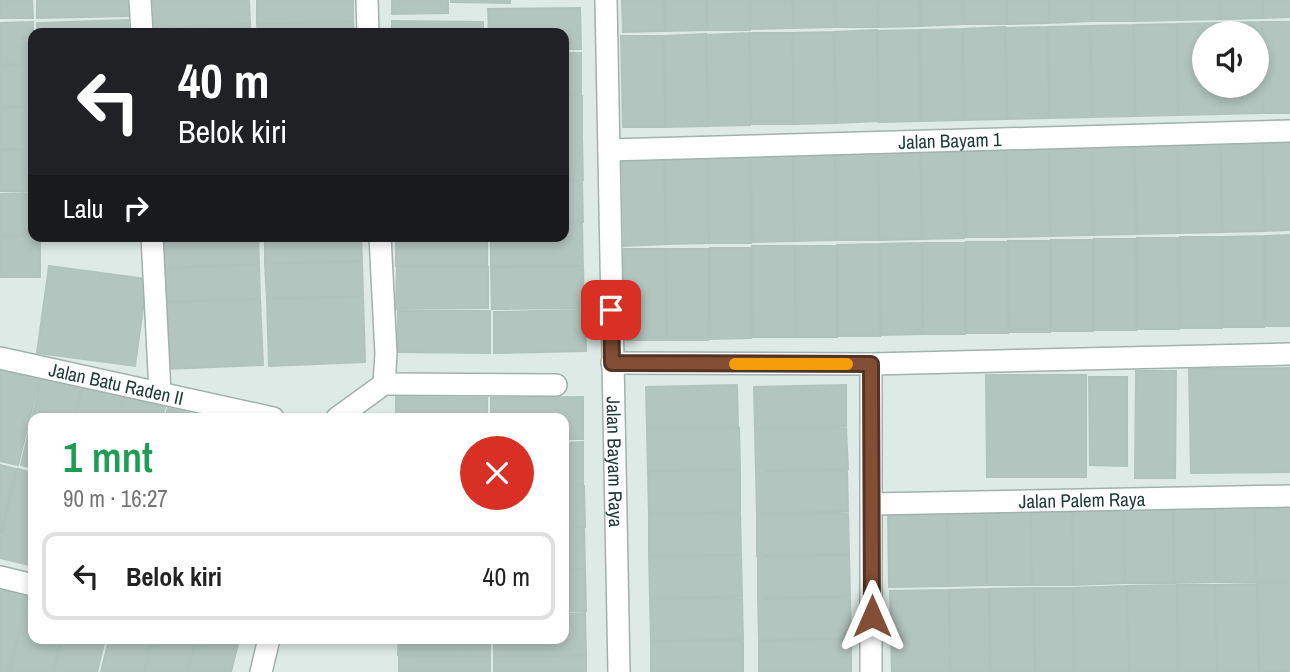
<!DOCTYPE html>
<html lang="id">
<meta charset="utf-8">
<style>
:root{--surface:#fff;--page:#f2f2f2;--text:#222;--muted:#767676;--line:#e0e0e0}
body{margin:0;font-family:"Archivo Narrow",sans-serif;background:var(--page);color:var(--text);height:100vh;display:flex;flex-direction:column;font-size:26px;white-space:nowrap}
*{box-sizing:border-box;margin:0}
p{font-size:23px;color:var(--muted)}
.icon{flex:none;width:38px;height:38px;fill:none;stroke:currentColor;stroke-width:2;stroke-linecap:round;stroke-linejoin:round}
.map{position:relative;flex:1;overflow:hidden}
.panel{position:absolute;left:28px;top:413px;width:541px;height:231px;display:flex;flex-direction:column;background:var(--surface);border-radius:14px;box-shadow:0 4px 10px #0003}
.panel>*{flex:none}
.hud{position:absolute;left:28px;top:28px;width:541px;height:214px;border-radius:14px;box-shadow:0 4px 10px #0003;background:#202124;color:#fff;overflow:hidden}
.buttons{position:absolute;left:1192px;top:21px;display:grid;gap:14px}
.buttons a{display:grid;place-items:center;width:77px;height:77px;border-radius:50%;background:var(--surface);box-shadow:0 4px 10px #0003;font-size:35px}
.pin{position:absolute;display:grid;place-items:center;width:60px;height:60px;color:#fff;margin:-30px;border-radius:14px;box-shadow:0 4px 10px #0006}
.me{position:absolute;width:77px;margin:-38px;rotate:0deg;stroke-linejoin:round;filter:drop-shadow(0 0 5px #0008)}
.turn{display:flex;align-items:center;gap:24px;height:147px;padding:0 35px;font-size:32px}
.turn .icon{width:91px;height:91px;stroke-width:2.5}
.turn b{display:block;font-size:49px;line-height:60px}
.then{display:flex;align-items:center;height:66px;padding:0 35px;background:#0003;gap:14px;font-size:26px}
.round{display:grid;place-items:center;flex:none;width:74px;height:74px;border-radius:37px;background:var(--page)}
.summary{display:flex;align-items:center;justify-content:space-between;height:119px;padding:0 35px}
h1{font-size:42px;font-weight:600;line-height:52px;color:#1e9e55}
ul{padding:0;list-style:none}
li{display:flex;align-items:center;gap:21px;height:88px;margin:0 14px 10px;padding:0 21px;border:4px solid var(--line);border-radius:14px}
li div{flex:1}
li b{display:block;font-size:26px}
li em{font-style:normal}
.map>svg:first-child{display:block}
</style>
<div class="map">
<svg width="1290" height="672" viewBox="0 0 1290 672">
<rect width="100%" height="100%" fill="#ddeae5"/>
<path fill="#b3c5bf" stroke="#b0c4bd" stroke-width="2" d="M 0,0 L 32,0 L 33,18 L 0,18 Z
M 37,0 L 128,0 L 129,16 L 37,18 Z
M 153,0 L 249,0 L 250,24 L 154,28 Z
M 257,0 L 353,0 L 353,21 L 257,24 Z
M 392,0 L 448,0 L 448,13 L 392,14 Z
M 451,0 L 510,0 L 510,3 L 451,2 Z
M 622,0 L 663,0 L 664,31 L 623,32 Z
M 665,0 L 706,0 L 707,30 L 666,31 Z
M 707,0 L 749,0 L 750,30 L 708,30 Z
M 751,0 L 792,0 L 793,28 L 751,29 Z
M 793,0 L 834,0 L 835,27 L 793,28 Z
M 836,0 L 877,0 L 878,27 L 836,27 Z
M 878,0 L 919,0 L 920,26 L 879,27 Z
M 921,0 L 962,0 L 963,24 L 921,26 Z
M 964,0 L 1006,0 L 1006,24 L 964,24 Z
M 1007,0 L 1048,0 L 1049,23 L 1007,24 Z
M 1049,0 L 1091,0 L 1091,21 L 1049,23 Z
M 1092,0 L 1134,0 L 1134,21 L 1093,21 Z
M 1135,0 L 1177,0 L 1177,20 L 1135,21 Z
M 1178,0 L 1220,0 L 1220,19 L 1179,20 Z
M 1221,0 L 1262,0 L 1262,18 L 1221,19 Z
M 1263,0 L 1290,0 L 1290,17 L 1263,18 Z
M 580,8 L 581,49 L 564,49 L 564,33 L 489,33 L 488,9 Z
M 128,20 L 129,33 L 37,33 L 37,23 Z
M 353,21 L 354,33 L 258,33 L 257,24 Z
M 392,21 L 483,22 L 483,33 L 392,33 Z
M 33,22 L 33,64 L 0,64 L 0,23 Z
M 1261,22 L 1263,113 L 1221,114 L 1221,86 L 1256,86 L 1256,33 L 1220,33 L 1220,23 Z
M 1262,22 L 1290,22 L 1290,113 L 1264,113 Z
M 1219,23 L 1219,33 L 1204,33 L 1204,86 L 1220,86 L 1221,114 L 1179,115 L 1177,24 Z
M 250,24 L 250,33 L 154,33 L 154,28 Z
M 1176,24 L 1178,115 L 1136,116 L 1134,25 Z
M 1133,25 L 1135,116 L 1093,117 L 1091,26 Z
M 1089,26 L 1092,117 L 1050,118 L 1048,27 Z
M 1005,27 L 1007,119 L 965,120 L 963,29 Z
M 1047,27 L 1049,118 L 1008,119 L 1005,28 Z
M 962,29 L 963,120 L 922,121 L 920,30 Z
M 877,30 L 878,121 L 837,123 L 834,32 Z
M 919,30 L 920,121 L 879,122 L 877,31 Z
M 834,32 L 835,123 L 794,124 L 792,33 Z
M 749,33 L 750,125 L 708,126 L 706,35 Z
M 750,33 L 792,33 L 793,124 L 752,124 Z
M 706,34 L 708,126 L 666,127 L 664,36 Z
M 621,36 L 663,36 L 665,127 L 623,127 Z
M 564,53 L 581,53 L 581,95 L 564,95 Z
M 33,65 L 33,106 L 0,107 L 0,66 Z
M 564,96 L 582,96 L 582,138 L 564,138 Z
M 33,107 L 33,149 L 0,149 L 0,108 Z
M 582,138 L 583,180 L 564,180 L 564,139 Z
M 1290,139 L 1290,230 L 1265,231 L 1263,140 Z
M 1262,140 L 1264,231 L 1222,232 L 1221,141 Z
M 1220,141 L 1222,232 L 1180,233 L 1178,142 Z
M 1176,142 L 1178,233 L 1137,234 L 1135,143 Z
M 1133,143 L 1136,234 L 1094,235 L 1092,144 Z
M 1091,144 L 1092,235 L 1051,236 L 1049,145 Z
M 1048,145 L 1050,236 L 1008,237 L 1006,146 Z
M 964,146 L 1006,146 L 1008,237 L 966,237 Z
M 920,147 L 921,239 L 880,240 L 878,149 Z
M 963,147 L 964,238 L 923,239 L 920,148 Z
M 33,149 L 33,191 L 0,191 L 0,150 Z
M 878,149 L 879,240 L 837,240 L 835,150 Z
M 792,150 L 794,241 L 753,242 L 751,151 Z
M 793,150 L 835,150 L 836,240 L 795,241 Z
M 749,152 L 751,243 L 709,243 L 707,153 Z
M 663,153 L 666,244 L 624,246 L 622,154 Z
M 665,153 L 707,153 L 709,243 L 666,244 Z
M 564,181 L 582,181 L 583,222 L 564,222 Z
M 33,193 L 33,235 L 0,235 L 0,194 Z
M 564,224 L 582,224 L 583,266 L 491,267 L 491,236 L 564,236 Z
M 1290,235 L 1290,326 L 1265,326 L 1265,236 Z
M 0,236 L 40,236 L 40,277 L 0,277 Z
M 161,236 L 258,236 L 259,264 L 163,268 Z
M 265,236 L 361,236 L 362,261 L 265,264 Z
M 396,236 L 487,236 L 487,266 L 396,266 Z
M 1264,236 L 1264,327 L 1222,327 L 1222,237 Z
M 1180,237 L 1222,237 L 1222,328 L 1180,328 Z
M 1137,238 L 1178,238 L 1179,329 L 1137,329 Z
M 1094,239 L 1135,239 L 1136,330 L 1094,330 Z
M 1051,240 L 1093,240 L 1093,331 L 1051,331 Z
M 1008,241 L 1050,241 L 1050,332 L 1009,332 Z
M 966,242 L 1008,242 L 1008,333 L 966,333 Z
M 922,243 L 965,243 L 965,334 L 923,334 Z
M 922,243 L 922,334 L 881,335 L 880,244 Z
M 880,244 L 880,336 L 838,336 L 837,245 Z
M 752,246 L 795,246 L 795,337 L 753,337 Z
M 795,246 L 837,246 L 837,337 L 796,337 Z
M 710,248 L 751,248 L 751,338 L 710,339 Z
M 624,249 L 665,249 L 666,340 L 624,340 Z
M 667,249 L 709,249 L 708,340 L 667,340 Z
M 362,261 L 363,296 L 267,299 L 265,264 Z
M 259,264 L 260,299 L 164,302 L 163,268 Z
M 49,266 L 147,279 L 135,366 L 37,353 Z
M 397,266 L 488,267 L 488,308 L 396,309 Z
M 583,266 L 584,308 L 492,309 L 491,267 Z
M 363,296 L 365,362 L 269,366 L 267,299 Z
M 260,299 L 263,365 L 166,369 L 164,302 Z
M 585,310 L 586,351 L 494,353 L 494,312 Z
M 398,311 L 490,311 L 490,353 L 398,352 Z
M 0,367 L 40,377 L 18,465 L 0,461 Z
M 1290,368 L 1290,472 L 1191,473 L 1189,369 Z
M 1136,371 L 1176,371 L 1175,478 L 1135,478 Z
M 986,375 L 1086,375 L 1086,477 L 987,477 Z
M 42,377 L 82,386 L 75,418 L 33,418 L 33,468 L 21,465 Z
M 1089,377 L 1127,377 L 1127,466 L 1090,465 Z
M 737,385 L 738,426 L 647,428 L 646,387 Z
M 846,385 L 846,426 L 755,428 L 754,387 Z
M 83,386 L 124,396 L 118,418 L 75,418 Z
M 124,397 L 165,407 L 162,418 L 119,418 Z
M 396,397 L 487,398 L 487,418 L 396,418 Z
M 583,397 L 583,439 L 564,439 L 564,418 L 491,418 L 491,398 Z
M 168,408 L 208,418 L 165,418 Z
M 739,428 L 740,469 L 648,471 L 647,429 Z
M 846,428 L 848,469 L 756,471 L 755,429 Z
M 583,442 L 583,484 L 564,484 L 564,443 Z
M 0,465 L 16,469 L 0,535 Z
M 18,469 L 33,473 L 33,566 L 0,558 L 0,541 Z
M 740,470 L 740,512 L 649,513 L 648,472 Z
M 847,470 L 848,511 L 757,513 L 756,472 Z
M 564,486 L 584,486 L 585,527 L 564,528 Z
M 1290,504 L 1290,582 L 1256,582 L 1255,505 Z
M 1173,505 L 1215,505 L 1215,582 L 1174,583 Z
M 1173,505 L 1174,583 L 1125,583 L 1124,506 Z
M 1215,505 L 1255,505 L 1256,582 L 1215,582 Z
M 1124,506 L 1125,583 L 1073,585 L 1072,507 Z
M 1072,507 L 1073,585 L 1032,585 L 1031,508 Z
M 947,508 L 986,508 L 987,585 L 948,586 Z
M 947,508 L 948,586 L 889,587 L 888,509 Z
M 986,508 L 1031,508 L 1032,585 L 987,585 Z
M 740,513 L 741,555 L 649,556 L 649,515 Z
M 848,513 L 849,554 L 757,556 L 757,515 Z
M 584,527 L 585,569 L 564,569 L 564,528 Z
M 741,555 L 742,596 L 650,598 L 649,556 Z
M 849,555 L 850,596 L 758,598 L 758,557 Z
M 585,569 L 586,611 L 564,611 L 564,570 Z
M 1290,583 L 1290,671 L 1259,672 L 1257,584 Z
M 1257,584 L 1259,672 L 1217,672 L 1215,585 Z
M 1177,585 L 1215,585 L 1217,672 L 1178,672 Z
M 1177,585 L 1178,672 L 1129,672 L 1127,586 Z
M 0,586 L 29,593 L 9,672 L 0,672 Z
M 1127,586 L 1129,672 L 1074,672 L 1073,588 Z
M 1034,588 L 1073,588 L 1074,672 L 1035,672 Z
M 1034,588 L 1035,672 L 990,672 L 989,589 Z
M 989,589 L 990,672 L 950,672 L 949,590 Z
M 949,590 L 950,672 L 892,672 L 890,591 Z
M 30,593 L 33,594 L 33,639 L 61,639 L 53,672 L 10,672 Z
M 850,597 L 851,638 L 759,640 L 758,599 Z
M 742,598 L 743,639 L 651,641 L 650,599 Z
M 585,613 L 586,655 L 494,656 L 494,639 L 564,639 L 564,614 Z
M 62,639 L 105,639 L 97,672 L 54,672 Z
M 109,639 L 152,639 L 144,672 L 101,672 Z
M 153,639 L 196,639 L 187,672 L 144,672 Z
M 196,639 L 217,639 L 238,644 L 231,672 L 188,672 Z
M 399,639 L 490,639 L 490,656 L 398,655 Z
M 851,639 L 851,672 L 759,672 L 759,641 Z
M 743,640 L 743,672 L 651,672 L 651,641 Z
M 399,656 L 490,657 L 490,672 L 399,672 Z
M 586,656 L 586,672 L 494,672 L 494,657 Z"/>
<g fill="none" stroke-linecap="round" stroke-linejoin="round">
<defs>
<g id="minor">
<path d="M 140,0 L 142,33"/>
<path d="M 367,0 L 368,33"/>
<path id="s1" d="M 606,0 L 619,672"/>
<path id="s2" d="M 609,150 L 1290,131"/>
<path d="M 152,236 L 160,392"/>
<path id="s3" d="M 0,358 L 273,418"/>
<path d="M 612,363 L 871,364 L 1290,354"/>
<path d="M 871,364 L 871,672"/>
<path d="M 384,384 L 556,385"/>
<path d="M 337,418 L 384,384 L 386,354 L 380,236"/>
<path id="s4" d="M 872,504 L 1290,496"/>
<path d="M 0,577 L 33,585"/>
<path d="M 261,672 L 269,639"/>
</g>
</defs>
<use href="#minor" stroke="#a0b2ad" stroke-width="24"/>
<use href="#minor" stroke="#fff" stroke-width="21"/>
</g>
<g fill="none" stroke-linecap="round" stroke-linejoin="round">
<defs>
<path id="route" d="M 611,310 L 612,363 L 871,364 L 872,616"/>
</defs>
<use href="#route" stroke="#543323" stroke-width="18"/>
<use href="#route" stroke="#824e36" stroke-width="12"/>
<path stroke="#f59e0b" stroke-width="12" d="M 735,364 L 847,364"/>
</g>
<g text-anchor="middle" dominant-baseline="central" stroke-width="5" stroke-linejoin="round" paint-order="stroke">
<g font-size="19" fill="#1e3a35" stroke="#eef7f3">
<text stroke="none"><textPath href="#s2" startOffset="341">Jalan Bayam 1</textPath></text>
<text stroke="none"><textPath href="#s3" startOffset="119">Jalan Batu Raden II</textPath></text>
<text stroke="none"><textPath href="#s1" startOffset="462">Jalan Bayam Raya</textPath></text>
<text stroke="none"><textPath href="#s4" startOffset="210">Jalan Palem Raya</textPath></text>
</g>
</g>
</svg>
<div class="buttons">
<a><svg class="icon" aria-label="sound" viewBox="0 0 24 24"><path d="M4 9h4l5-4v14l-5-4H4zM17 9q2 3 0 6"/></svg></a>
</div>
<div class="pin" style="left:611px;top:310px;background:#d93025"><svg class="icon" aria-label="arrive" viewBox="0 0 24 24"><path d="M6 21V4h12l-3 4 3 4H6"/></svg></div>
<svg class="me" style="left:872px;top:616px" viewBox="-20 -20 40 40"><path d="M0-17L14 15 0 8-14 15z" fill="#824e36" stroke="#fff" stroke-width="4"/></svg>
<div class="hud">
<div class="turn"><svg class="icon" aria-label="left" viewBox="0 0 24 24"><path d="M17 20v-9H6M10 6l-5 5 5 5"/></svg><div><b>40 m</b>Belok kiri</div></div>
<div class="then">Lalu<svg class="icon" aria-label="right" viewBox="0 0 24 24"><path d="M7 20v-9h11M14 6l5 5-5 5"/></svg></div>
</div>
<section class="panel">
<div class="summary"><div><h1>1 mnt</h1><p>90 m · 16:27</p></div><a class="round" style="background:#d93025;color:#fff"><svg class="icon" aria-label="close" viewBox="0 0 24 24"><path d="M6 6l12 12M18 6L6 18"/></svg></a></div>
<ul>
<li><svg class="icon" aria-label="left" viewBox="0 0 24 24"><path d="M17 20v-9H6M10 6l-5 5 5 5"/></svg><div><b>Belok kiri</b></div><em>40 m</em></li>
</ul>
</section>
</div>
